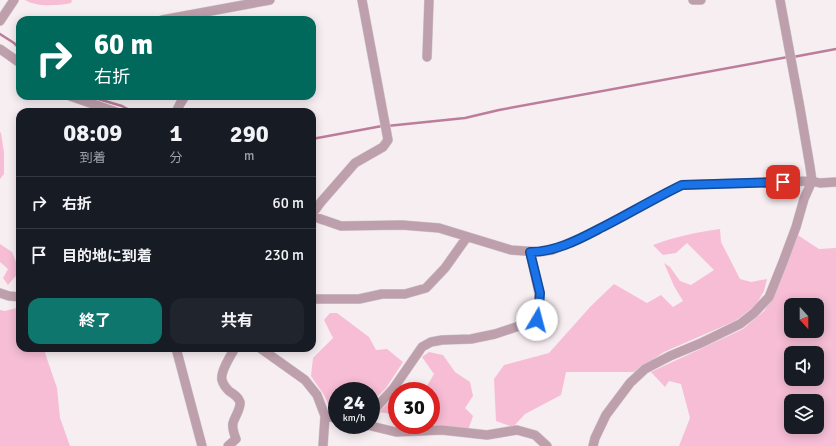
<!DOCTYPE html>
<html lang="ja">
<meta charset="utf-8">
<style>
:root{--surface:#171b24;--page:#20242c;--text:#f1f3f6;--muted:#9ea1a6;--line:#363941;--accent:#0f766e}
body{margin:0;font-family:Signika,"Noto Sans JP",sans-serif;background:var(--page);color:var(--text);height:100vh;display:flex;flex-direction:column;font-size:15px;white-space:nowrap}
*{box-sizing:border-box;margin:0}
p{font-size:13px;color:var(--muted)}
.icon{flex:none;width:22px;height:22px;fill:none;stroke:currentColor;stroke-width:2;stroke-linecap:round;stroke-linejoin:round}
.map{position:relative;flex:1;overflow:hidden}
.side{position:absolute;left:16px;top:108px;width:300px;height:244px;display:flex;flex-direction:column;background:var(--surface);border-radius:12px;box-shadow:0 2px 10px #0003}
.side>*{flex:none}
.top-card{position:absolute;left:16px;top:16px;width:300px;height:84px;border-radius:12px;box-shadow:0 2px 10px #0003;background:#00695c;color:#fff;overflow:hidden}
.needle{width:26px;rotate:159deg}
.buttons{position:absolute;left:784px;top:298px;display:grid;gap:8px}
.buttons a{display:grid;place-items:center;width:40px;height:40px;border-radius:8px;background:var(--surface);box-shadow:0 2px 10px #0003;font-size:20px}
.speed{position:absolute;left:328px;top:382px;display:flex;gap:8px;font-size:20px;font-weight:700;text-align:center}
.speed>*{display:grid;place-content:center;width:52px;height:52px;border-radius:50%;background:var(--surface);box-shadow:0 2px 10px #0003;line-height:1}
.speed small{font-size:10px;font-weight:400}
.speed .limit{border:6px solid #d22;background:#fff;color:#111}
.pin{position:absolute;display:grid;place-items:center;width:34px;height:34px;color:#fff;margin:-17px;border-radius:8px;box-shadow:0 2px 6px #0006}
.me{position:absolute;width:44px;margin:-22px;rotate:8deg;stroke-linejoin:round;filter:drop-shadow(0 0 3px #0008)}
.turn{display:flex;align-items:center;gap:14px;height:84px;padding:0 12px;font-size:18px}
.turn .icon{width:52px;height:52px;stroke-width:2.5}
.turn b{display:block;font-size:28px;line-height:34px}
.eta{display:flex;justify-content:space-evenly;align-items:center;height:68px;text-align:center}
.eta b{font-size:24px;font-weight:700;line-height:28px}
.cta{display:flex;gap:8px;margin-top:auto;padding:8px 12px}
.cta a{flex:1;height:46px;border-radius:12px;background:var(--accent);color:#fff;font-size:16px;font-weight:700;line-height:46px;text-align:center}
.cta a+a{background:var(--page);color:var(--text)}
ul{padding:0;list-style:none}
li{display:flex;align-items:center;gap:12px;height:52px;padding:0 12px;border-top:1px solid var(--line)}
li div{flex:1}
li b{display:block;font-size:15px}
li em{font-style:normal}
.map>svg:first-child{display:block}
</style>
<div class="map">
<svg width="836" height="446" viewBox="0 0 836 446">
<rect width="100%" height="100%" fill="#f7eef2"/>
<path fill="#f6bdd5" fill-rule="evenodd" d="M 25,0 L 72,0 L 71,3 C 57,6 36,7 25,0 Z
M 0,132 L 1,133 L 4,153 L 4,174 L 0,179 Z
M 720,229 L 721,242 L 740,279 L 751,282 L 767,279 L 764,291 L 756,305 L 735,321 L 664,352 L 634,372 L 566,372 L 561,395 L 525,414 L 513,427 L 496,421 L 494,379 L 504,365 L 549,353 L 591,306 L 614,284 L 647,303 L 661,295 L 673,307 L 683,301 L 674,286 L 664,263 L 670,267 L 680,281 L 691,285 L 714,270 L 687,243 L 676,253 L 663,255 L 653,245 C 674,237 697,232 720,229 Z
M 796,234 L 819,249 L 836,248 L 836,446 L 679,446 L 690,418 L 681,384 L 669,381 L 665,387 L 651,372 L 743,329 L 764,311 L 772,298 ZM 791,305 L 817,305 L 817,331 L 791,331 ZM 791,353 L 817,353 L 817,379 L 791,379 ZM 791,401 L 817,401 L 817,427 L 791,427 Z
M 0,244 L 12,252 L 20,271 L 8,285 L 3,278 L 8,269 L 0,262 Z
M 20,307 L 20,348 L 48,348 L 45,353 L 57,388 L 60,418 L 70,446 L 0,446 L 0,310 L 5,311 Z
M 330,313 L 337,313 L 369,337 L 376,350 L 387,349 L 403,362 L 386,388 L 371,403 L 371,391 L 337,391 L 337,410 L 331,410 L 324,395 L 311,376 L 313,358 L 333,338 L 324,320 Z
M 429,352 L 443,355 L 455,372 L 470,382 L 473,396 L 465,408 L 473,416 L 468,430 L 393,425 L 391,414 L 379,412 L 397,394 L 397,425 L 431,425 L 431,391 L 424,391 L 434,374 L 422,357 Z"/>
<g fill="none" stroke-linecap="round" stroke-linejoin="round">
<path stroke="#bc7d9a" stroke-width="2.5" d="M 0,34 L 14,43 L 20,49
M 793,57 L 836,49
M 88,96 L 122,106 L 133,112
M 387,126 L 465,118 L 499,110 L 788,57
M 312,139 L 382,126"/>
<defs>
<path id="minor" d="M 693,0 L 701,0
M 162,20 L 270,0
M 0,21 L 14,0
M 0,49 L 20,63
M 427,57 L 429,0
M 70,96 L 116,112
M 176,112 L 180,104 L 185,96
M 312,214 L 321,202 L 355,163 L 383,147 L 388,140 L 362,0
M 312,216 L 341,226 L 402,225 L 439,228 L 511,250 L 539,252 L 552,250 L 579,239 L 622,217 L 668,192 L 682,185 L 812,181 L 820,183 L 836,182
M 0,293 L 9,296 L 20,297
M 312,299 L 359,299 L 382,294 L 405,294 L 426,288 L 445,268 L 467,237
M 176,348 L 202,446
M 260,348 L 305,380 L 317,395 L 325,416 L 323,446
M 371,413 L 393,389 L 422,347 L 431,342 L 442,340 L 471,339 L 495,334 L 537,320 L 539,308 L 539,293 L 530,252
M 325,416 L 337,418
M 367,425 L 396,432 L 442,430 L 487,435 L 517,430 L 535,435 L 547,446
M 228,446 L 236,439 C 234,434 232,428 233,423 C 235,416 241,409 240,402 C 238,396 233,394 229,391 C 226,388 223,384 222,380 C 220,372 231,355 235,348
M 593,446 L 595,438 L 606,415 L 630,383 L 645,369 L 670,356 L 701,343 L 740,324 L 754,313 L 769,297 L 783,262 L 796,227 L 804,199 L 812,181 L 810,167 L 800,108 L 780,0"/>
</defs>
<use href="#minor" stroke="#d3cbce" stroke-width="10"/>
<use href="#minor" stroke="#bea0ac" stroke-width="9"/>
</g>
<g fill="none" stroke-linecap="round" stroke-linejoin="round">
<defs>
<path id="route" d="M 537,320 L 539,308 L 540,293 L 530,252 C 554,252 576,241 597,230 C 625,216 653,199 682,185 L 783,182"/>
</defs>
<use href="#route" stroke="#114b97" stroke-width="10"/>
<use href="#route" stroke="#1a73e8" stroke-width="7"/>
</g>
</svg>
<div class="buttons">
<a><svg class="needle" viewBox="-14 -14 28 28"><path d="M0-13l5 13h-10z" fill="#e53935"/><path d="M0 13l5-13h-10z" fill="#9ea1a6"/></svg></a>
<a><svg class="icon" aria-label="sound" viewBox="0 0 24 24"><path d="M4 9h4l5-4v14l-5-4H4zM17 9q2 3 0 6"/></svg></a>
<a><svg class="icon" aria-label="layers" viewBox="0 0 24 24"><path d="M12 4l9 5-9 5-9-5zM3 14l9 5 9-5"/></svg></a>
</div>
<div class="speed"><div>24<small>km/h</small></div><div class="limit">30</div></div>
<div class="pin" style="left:783px;top:182px;background:#d93025"><svg class="icon" aria-label="arrive" viewBox="0 0 24 24"><path d="M6 21V4h12l-3 4 3 4H6"/></svg></div>
<svg class="me" style="left:537px;top:320px" viewBox="-20 -20 40 40"><circle r="19" fill="#fff"/><path d="M0-13L10 11 0 6-10 11z" fill="#1a73e8"/></svg>
<div class="top-card">
<div class="turn"><svg class="icon" aria-label="right" viewBox="0 0 24 24"><path d="M7 20v-9h11M14 6l5 5-5 5"/></svg><div><b>60 m</b>右折</div></div>
</div>
<section class="side">
<div class="eta">
<div><b>08:09</b><p>到着</p></div>
<div><b>1</b><p>分</p></div>
<div><b>290</b><p>m</p></div>
</div>
<ul>
<li><svg class="icon" aria-label="right" viewBox="0 0 24 24"><path d="M7 20v-9h11M14 6l5 5-5 5"/></svg><div><b>右折</b></div><em>60 m</em></li>
<li><svg class="icon" aria-label="arrive" viewBox="0 0 24 24"><path d="M6 21V4h12l-3 4 3 4H6"/></svg><div><b>目的地に到着</b></div><em>230 m</em></li>
</ul>
<div class="cta"><a>終了</a><a>共有</a></div>
</section>
</div>
